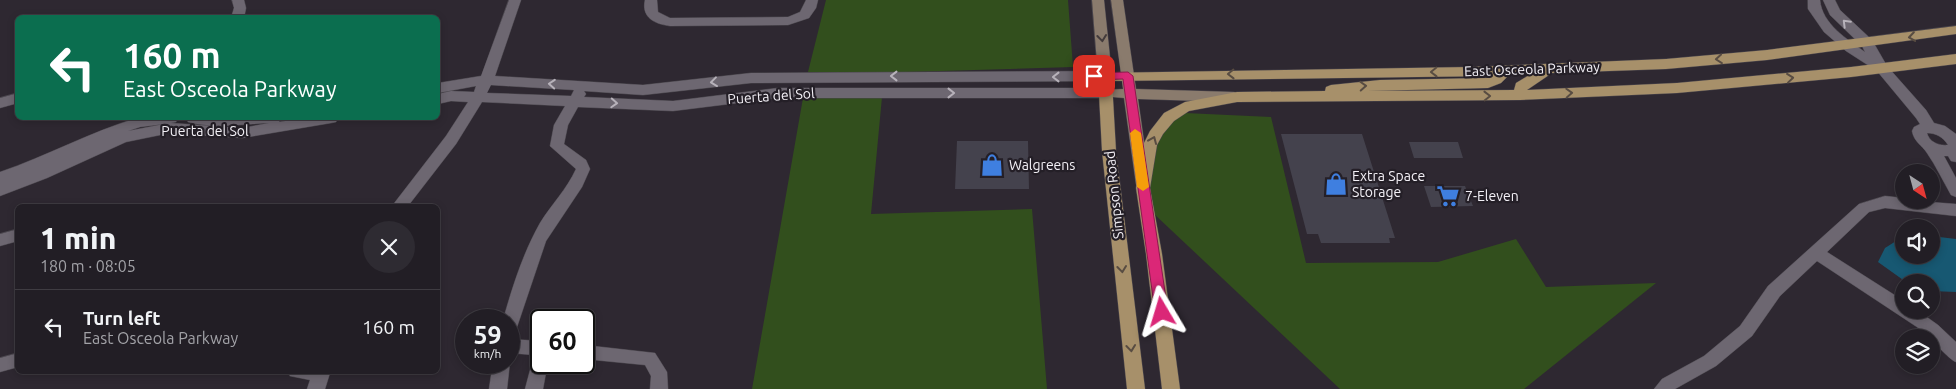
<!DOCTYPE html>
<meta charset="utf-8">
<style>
:root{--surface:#221e25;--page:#2e2b32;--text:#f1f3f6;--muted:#a2a2a7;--line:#3f3c42}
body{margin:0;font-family:Ubuntu,sans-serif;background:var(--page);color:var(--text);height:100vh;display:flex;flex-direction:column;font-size:19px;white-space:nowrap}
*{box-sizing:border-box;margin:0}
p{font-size:16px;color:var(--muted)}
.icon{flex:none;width:28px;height:28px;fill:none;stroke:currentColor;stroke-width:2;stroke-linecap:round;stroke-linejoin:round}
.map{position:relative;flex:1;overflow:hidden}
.drawer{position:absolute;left:15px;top:204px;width:425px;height:170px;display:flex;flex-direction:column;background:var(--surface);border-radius:8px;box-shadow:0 2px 8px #0003,0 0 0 1px var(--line)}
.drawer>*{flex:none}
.banner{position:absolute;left:15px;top:15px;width:425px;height:105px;border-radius:8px;box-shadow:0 2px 8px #0003,0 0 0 1px var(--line);background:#0b6e4f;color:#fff;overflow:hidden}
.needle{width:32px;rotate:144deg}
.buttons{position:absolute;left:1895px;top:164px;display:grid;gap:10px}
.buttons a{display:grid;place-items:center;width:45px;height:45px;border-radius:50%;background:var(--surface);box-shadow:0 2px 8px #0003,0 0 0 1px var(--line);font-size:25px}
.speed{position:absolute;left:455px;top:309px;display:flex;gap:10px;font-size:25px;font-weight:700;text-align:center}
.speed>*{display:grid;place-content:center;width:65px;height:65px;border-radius:50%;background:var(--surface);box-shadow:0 2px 8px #0003,0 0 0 1px var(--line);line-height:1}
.speed small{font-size:12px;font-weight:400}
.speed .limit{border:2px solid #111;border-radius:8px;background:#fff;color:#111}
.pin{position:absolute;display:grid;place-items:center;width:42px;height:42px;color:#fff;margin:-21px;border-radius:10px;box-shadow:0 2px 8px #0006}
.me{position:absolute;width:55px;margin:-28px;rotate:353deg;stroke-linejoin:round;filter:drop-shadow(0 0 4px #0008)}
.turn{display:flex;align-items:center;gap:18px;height:105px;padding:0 25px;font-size:22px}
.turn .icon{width:65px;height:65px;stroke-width:2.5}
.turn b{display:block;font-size:35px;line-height:42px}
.round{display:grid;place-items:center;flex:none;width:52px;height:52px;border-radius:26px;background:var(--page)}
.overview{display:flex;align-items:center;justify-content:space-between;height:85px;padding:0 25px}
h1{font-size:30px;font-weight:800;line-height:38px}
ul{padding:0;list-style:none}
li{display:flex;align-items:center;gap:15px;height:75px;padding:0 25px;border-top:1px solid var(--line)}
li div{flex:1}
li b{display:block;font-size:19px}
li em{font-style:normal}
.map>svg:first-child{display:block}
</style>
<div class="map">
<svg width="1956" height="389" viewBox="0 0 1956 389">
<rect width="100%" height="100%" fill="#2e2831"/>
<path fill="#324f1d" d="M 826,0 L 1068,0 L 1073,67 L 906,72 L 808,72 Z
M 882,97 L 871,214 L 1032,209 L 1047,389 L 752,389 L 803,98 Z
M 1185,113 L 1271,117 L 1306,263 L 1438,262 L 1516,239 L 1546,287 L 1656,283 L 1524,389 L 1340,389 L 1153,213 L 1148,174 L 1156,147 L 1163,134 L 1174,120 Z"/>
<path fill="#175872" d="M 1904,236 L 1904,255 L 1931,255 L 1931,236 L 1956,239 L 1956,292 L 1931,291 L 1931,282 L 1906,282 L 1878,262 L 1885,248 Z"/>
<path fill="#44424d" d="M 1281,134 L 1362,134 L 1395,238 L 1389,238 L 1390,243 L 1321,243 L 1318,234 L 1307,234 Z
M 957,141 L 1028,141 L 1029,189 L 955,189 Z
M 1409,142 L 1458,142 L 1463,158 L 1414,158 Z
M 1424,186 L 1465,186 L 1473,206 L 1431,207 Z"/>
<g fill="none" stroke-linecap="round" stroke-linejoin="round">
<defs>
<path id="street" d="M 232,0 L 244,0 L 246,8 L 244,18 L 231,18 L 234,8 Z
M 509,0 L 521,0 L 495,76 L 643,85 L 751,73 L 1105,71 L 1110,73 L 1112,76 L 1110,79 L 1105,81 L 751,83 L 643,95 L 584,91 L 586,94 L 584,97 L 673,101 L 778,88 L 1106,88 L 1111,90 L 1113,93 L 1111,96 L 1106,98 L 778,98 L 673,111 L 578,107 L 568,125 L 564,144 L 586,160 L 590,169 L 582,187 L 546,241 L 517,327 L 515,332 L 509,334 L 509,320 L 503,320 C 512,288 523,253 540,223 C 551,205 567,189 576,169 L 550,146 L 554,125 L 565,106 L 482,102 L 456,144 L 408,206 L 392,206 L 446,136 L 468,102 L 451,101 L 438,104 L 438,94 L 451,91 L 474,92 L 476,86 L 438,93 L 438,83 L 481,76 ZM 491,85 L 574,90 L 571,96 L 487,93 Z
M 645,0 L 657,0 L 658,12 L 670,18 L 788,17 L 800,12 L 806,0 L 818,0 L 816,8 L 809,18 L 788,25 L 670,26 C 655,24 641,18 645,0 Z
M 1808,0 L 1820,0 C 1822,24 1847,39 1865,52 L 1862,46 L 1830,15 L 1823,0 L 1835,0 L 1840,10 L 1872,40 L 1887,66 L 1926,110 L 1934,123 L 1945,126 L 1956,134 L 1956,162 L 1951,161 L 1948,156 L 1944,156 L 1956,178 L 1956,197 L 1951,195 C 1943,181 1936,166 1927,153 C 1922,145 1914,142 1912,131 L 1914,127 L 1920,124 L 1916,118 L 1877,71 L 1846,51 L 1824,32 L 1808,9 ZM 1927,133 C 1936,133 1943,137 1948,145 C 1939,146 1929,142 1927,133 Z
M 18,93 L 18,103 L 0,108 L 0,98 Z
M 137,118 L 178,118 L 176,122 L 171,123 L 242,128 L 269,123 C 243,124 213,129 188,122 L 186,118 L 281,118 L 279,122 L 304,118 L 338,118 L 336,122 L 331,123 L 242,138 L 170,133 L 126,142 L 47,178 L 0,196 L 0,184 L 7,181 L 0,184 L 0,172 C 47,156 90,132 137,118 ZM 164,124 L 128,131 L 140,127 Z
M 1885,196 L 1904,198 L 1904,200 L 1956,204 L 1956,216 L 1885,208 L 1869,212 L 1827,252 L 1904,301 L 1904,310 L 1917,310 L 1938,325 L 1956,342 L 1956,362 C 1949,360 1929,336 1920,329 L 1817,261 L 1780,296 L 1752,336 L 1716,366 L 1675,389 L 1654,389 L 1662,379 L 1704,356 L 1740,326 L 1768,286 L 1859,204 Z
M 18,229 L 18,241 L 0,246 L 0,234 Z
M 509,339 L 541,341 L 541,362 L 548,362 L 543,389 L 525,389 L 534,355 L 509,353 Z
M 584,345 L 655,353 L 667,372 L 668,389 L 650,389 L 651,376 L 645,365 L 584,359 Z
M 18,353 L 18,367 L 0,372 L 0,358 Z
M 509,358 L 510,362 L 507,389 L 489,389 L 493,362 L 509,362 Z
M 288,371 L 329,371 L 330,373 L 325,389 L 307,389 L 310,380 L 290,376 Z"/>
<path id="secondary" d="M 1092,0 L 1104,0 L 1112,76 L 1110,79 L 1100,79 L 1098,76 Z
M 1111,0 L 1123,0 L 1136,89 L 1234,92 L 1239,94 L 1241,97 L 1239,100 L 1234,102 L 1138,99 L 1150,184 L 1148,188 L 1143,190 L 1138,188 L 1136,184 L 1124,98 L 1101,96 L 1099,93 L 1101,90 L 1123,89 Z"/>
<path id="primary" d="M 1956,26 L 1956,34 L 1767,60 L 1666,69 L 1552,73 L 1527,90 L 1677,83 L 1851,67 L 1956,54 L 1956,64 L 1851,77 L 1677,93 L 1520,100 L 1237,102 L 1189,111 L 1174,121 L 1163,134 L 1157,145 L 1150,188 L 1162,254 L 1180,389 L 1162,389 L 1146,254 L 1136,188 L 1143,145 L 1150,131 L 1164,113 L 1185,102 L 1237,92 L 1325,91 L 1326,87 L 1331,85 L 1380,80 L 1487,78 L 1492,76 L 1112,81 L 1116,151 L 1145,389 L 1127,389 L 1102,151 L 1098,76 L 1100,73 L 1470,67 L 1666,59 L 1767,50 ZM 1531,74 L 1516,83 L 1514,90 L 1367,91 L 1488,88 L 1501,83 L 1509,75 Z"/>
</defs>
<use href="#street" stroke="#4b474e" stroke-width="1"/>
<use href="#secondary" stroke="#4b474e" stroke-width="1"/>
<use href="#primary" stroke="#4b474e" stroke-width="1"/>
<use href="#street" fill="#6d6771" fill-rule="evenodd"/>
<use href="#secondary" fill="#8a7b6d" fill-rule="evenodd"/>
<use href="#primary" fill="#a7906a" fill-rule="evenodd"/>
</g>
<defs><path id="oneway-chevron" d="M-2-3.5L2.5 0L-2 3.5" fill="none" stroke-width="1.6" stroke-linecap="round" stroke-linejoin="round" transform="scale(1.25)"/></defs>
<g stroke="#b7b2ba">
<use href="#oneway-chevron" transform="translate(1846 23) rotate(-135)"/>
<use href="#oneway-chevron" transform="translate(894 76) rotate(180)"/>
<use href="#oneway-chevron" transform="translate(1056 77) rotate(-180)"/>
<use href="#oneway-chevron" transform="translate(714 82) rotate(173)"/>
<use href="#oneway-chevron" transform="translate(552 84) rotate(-176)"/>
<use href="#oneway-chevron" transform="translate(951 93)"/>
<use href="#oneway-chevron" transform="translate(614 103) rotate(3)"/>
</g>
<g stroke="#584c42">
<use href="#oneway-chevron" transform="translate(1912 37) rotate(172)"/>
<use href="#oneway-chevron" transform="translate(1719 59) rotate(175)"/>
<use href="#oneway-chevron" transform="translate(1434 72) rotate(179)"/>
<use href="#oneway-chevron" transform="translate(1231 74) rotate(179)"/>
<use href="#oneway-chevron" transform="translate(1790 78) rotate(-6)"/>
<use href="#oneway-chevron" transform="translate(1363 86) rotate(-3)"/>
<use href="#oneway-chevron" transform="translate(1569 93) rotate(-3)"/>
<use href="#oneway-chevron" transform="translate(1487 96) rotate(-1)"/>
<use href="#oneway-chevron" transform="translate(1153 140) rotate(-67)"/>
<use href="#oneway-chevron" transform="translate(1122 269) rotate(83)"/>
<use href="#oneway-chevron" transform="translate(1131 348) rotate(84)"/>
</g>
<use stroke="#433b3c" href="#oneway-chevron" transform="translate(1102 38) rotate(83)"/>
<path fill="#db2777" stroke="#8e194d" d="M 1128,72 L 1133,76 L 1168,312 L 1166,316 L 1162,317 L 1157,316 L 1155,312 L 1123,79 L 1094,80 L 1089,76 L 1094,73 Z"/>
<path fill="#f59e0b" d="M 1135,129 L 1141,133 L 1149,187 L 1143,191 L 1137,187 L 1130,133 Z"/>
<defs>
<symbol id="shop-bare" viewBox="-9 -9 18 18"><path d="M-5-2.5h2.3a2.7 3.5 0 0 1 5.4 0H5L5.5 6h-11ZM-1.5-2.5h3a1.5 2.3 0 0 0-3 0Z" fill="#3f7fe0" stroke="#241f27" stroke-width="2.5" paint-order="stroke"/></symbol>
<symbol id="supermarket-bare" viewBox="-9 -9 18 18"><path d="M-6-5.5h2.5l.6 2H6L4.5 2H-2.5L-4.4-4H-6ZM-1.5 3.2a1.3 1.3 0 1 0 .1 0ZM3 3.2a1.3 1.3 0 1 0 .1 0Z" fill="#3f7fe0" stroke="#241f27" stroke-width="2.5" paint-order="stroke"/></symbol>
</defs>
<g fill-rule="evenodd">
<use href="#shop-bare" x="976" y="149" width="32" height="32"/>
<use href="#shop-bare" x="1320" y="168" width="32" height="32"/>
<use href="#supermarket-bare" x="1432" y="180" width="32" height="32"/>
</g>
<g text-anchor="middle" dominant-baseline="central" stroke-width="4.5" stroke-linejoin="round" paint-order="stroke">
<g font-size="14" fill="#f3f0f6" stroke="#241f27">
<text transform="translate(1532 69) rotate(-2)">East Osceola Parkway</text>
<text transform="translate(771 96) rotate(-4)">Puerta del Sol</text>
<text x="205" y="131">Puerta del Sol</text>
<text transform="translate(1114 195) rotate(-96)">Simpson Road</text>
</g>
<g font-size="14" fill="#f3f0f6" stroke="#241f27" text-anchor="start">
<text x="1009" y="165">Walgreens</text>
<text x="1352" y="176">Extra Space<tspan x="1352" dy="16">Storage</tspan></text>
<text x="1465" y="196">7-Eleven</text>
</g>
</g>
</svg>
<div class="buttons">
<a><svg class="needle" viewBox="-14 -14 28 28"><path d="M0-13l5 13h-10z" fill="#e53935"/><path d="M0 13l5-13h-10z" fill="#a2a2a7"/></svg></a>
<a><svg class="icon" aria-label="sound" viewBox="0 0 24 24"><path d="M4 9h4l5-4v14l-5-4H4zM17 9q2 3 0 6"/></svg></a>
<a><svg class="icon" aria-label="search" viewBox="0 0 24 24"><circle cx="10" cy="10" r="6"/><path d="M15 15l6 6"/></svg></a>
<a><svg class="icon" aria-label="layers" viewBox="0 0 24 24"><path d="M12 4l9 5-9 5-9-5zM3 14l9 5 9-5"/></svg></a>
</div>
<div class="speed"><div>59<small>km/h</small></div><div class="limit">60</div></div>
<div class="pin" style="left:1094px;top:76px;background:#d93025"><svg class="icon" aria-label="arrive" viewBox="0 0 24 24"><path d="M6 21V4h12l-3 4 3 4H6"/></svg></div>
<svg class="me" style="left:1162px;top:312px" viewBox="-20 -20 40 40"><path d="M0-17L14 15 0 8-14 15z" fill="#db2777" stroke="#fff" stroke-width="4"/></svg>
<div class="banner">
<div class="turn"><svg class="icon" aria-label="left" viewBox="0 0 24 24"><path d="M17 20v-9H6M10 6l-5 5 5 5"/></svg><div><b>160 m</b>East Osceola Parkway</div></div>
</div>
<section class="drawer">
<div class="overview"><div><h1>1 min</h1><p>180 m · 08:05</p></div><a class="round"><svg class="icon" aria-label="close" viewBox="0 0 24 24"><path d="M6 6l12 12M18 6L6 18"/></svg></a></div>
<ul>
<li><svg class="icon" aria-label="left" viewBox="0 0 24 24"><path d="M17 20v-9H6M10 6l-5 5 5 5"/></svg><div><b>Turn left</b><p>East Osceola Parkway</p></div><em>160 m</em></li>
</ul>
</section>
</div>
